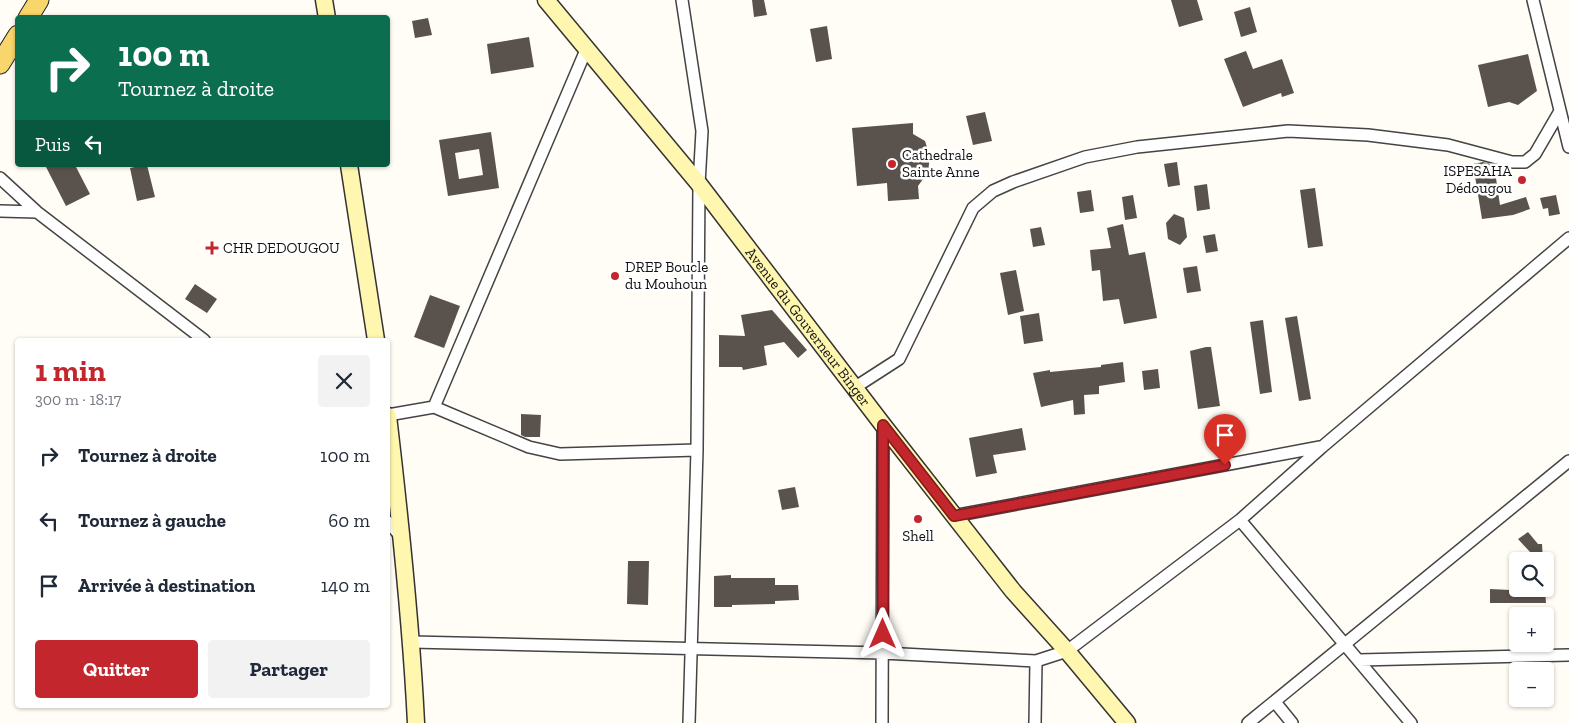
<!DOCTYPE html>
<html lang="fr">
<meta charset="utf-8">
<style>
:root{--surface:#fff;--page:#f2f2f3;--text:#1f2937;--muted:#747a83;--accent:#c4262e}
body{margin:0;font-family:"Zilla Slab",serif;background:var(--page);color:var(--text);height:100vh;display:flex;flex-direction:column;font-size:19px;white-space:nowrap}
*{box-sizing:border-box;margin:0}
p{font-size:16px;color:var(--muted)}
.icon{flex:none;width:28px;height:28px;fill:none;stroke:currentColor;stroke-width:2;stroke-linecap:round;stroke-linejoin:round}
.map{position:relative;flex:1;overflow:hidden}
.panel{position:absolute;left:15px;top:338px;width:375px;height:370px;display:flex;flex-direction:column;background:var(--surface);border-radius:5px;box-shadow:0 1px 4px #0004}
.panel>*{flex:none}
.guide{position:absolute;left:15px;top:15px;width:375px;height:152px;border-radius:5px;box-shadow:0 1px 4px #0004;background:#0b6e4f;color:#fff;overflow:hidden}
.controls{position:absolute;left:1509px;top:552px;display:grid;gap:10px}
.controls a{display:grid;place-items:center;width:45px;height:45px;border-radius:5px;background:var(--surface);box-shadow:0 1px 4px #0004;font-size:25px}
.pin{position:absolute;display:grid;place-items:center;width:42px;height:42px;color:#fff;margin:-51px -21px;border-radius:50% 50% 50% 0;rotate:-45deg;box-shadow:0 0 5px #0007}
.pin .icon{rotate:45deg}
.me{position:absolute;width:55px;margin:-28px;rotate:0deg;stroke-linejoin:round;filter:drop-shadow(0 0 4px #0008)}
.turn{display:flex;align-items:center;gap:18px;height:105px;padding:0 20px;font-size:22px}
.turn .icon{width:65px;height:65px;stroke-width:2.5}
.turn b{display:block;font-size:35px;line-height:42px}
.then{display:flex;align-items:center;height:48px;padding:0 20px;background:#0003;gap:10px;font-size:19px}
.round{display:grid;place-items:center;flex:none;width:52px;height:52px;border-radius:5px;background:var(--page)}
.head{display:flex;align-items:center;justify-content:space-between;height:85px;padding:0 20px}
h1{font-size:30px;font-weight:700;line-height:38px;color:var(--accent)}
.primary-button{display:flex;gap:10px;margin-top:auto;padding:10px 20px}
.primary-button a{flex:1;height:58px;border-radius:5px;background:var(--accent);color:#fff;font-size:20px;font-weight:700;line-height:58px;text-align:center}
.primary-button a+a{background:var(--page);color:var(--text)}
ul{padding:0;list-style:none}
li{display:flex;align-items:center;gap:15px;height:65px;padding:0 20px}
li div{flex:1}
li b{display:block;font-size:19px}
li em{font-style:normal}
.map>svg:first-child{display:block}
</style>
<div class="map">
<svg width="1569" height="723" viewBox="0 0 1569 723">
<rect width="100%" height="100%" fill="#fffdf5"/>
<path fill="#5a524d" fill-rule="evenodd" d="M 752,0 L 764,0 L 767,15 L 754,17 Z
M 1171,0 L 1197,0 L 1203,20 L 1179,27 Z
M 1250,7 L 1257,32 L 1241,37 L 1234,12 Z
M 428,18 L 432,35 L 415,38 L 412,21 Z
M 827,26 L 832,59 L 816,62 L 810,29 Z
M 529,37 L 534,67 L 491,74 L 487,44 Z
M 1246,51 L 1253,69 L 1282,59 L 1294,93 L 1282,97 L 1281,93 L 1243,107 L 1224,59 Z
M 1528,54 L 1537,91 L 1518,105 L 1509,102 L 1488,107 L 1478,65 Z
M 985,112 L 992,141 L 973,145 L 966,116 Z
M 913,123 L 913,134 L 925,141 L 930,156 L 928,172 L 918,186 L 919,199 L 888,201 L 887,183 L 857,186 L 852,128 Z
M 491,132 L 499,188 L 448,196 L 439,140 ZM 479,149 L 483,175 L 459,179 L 455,153 Z
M 1177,162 L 1180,185 L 1168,187 L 1164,164 Z
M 1483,162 L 1494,165 L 1500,205 L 1526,197 L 1530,209 L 1513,215 L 1482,219 L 1473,164 Z
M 45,165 L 75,165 L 90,194 L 66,206 Z
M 144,165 L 147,165 L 155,197 L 137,201 L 130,168 Z
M 1207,184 L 1210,209 L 1197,211 L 1194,186 Z
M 1315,188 L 1323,246 L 1308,248 L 1300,190 Z
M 1091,190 L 1094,211 L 1080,213 L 1077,192 Z
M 1133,195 L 1137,218 L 1125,220 L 1122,197 Z
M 1556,195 L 1560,214 L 1549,216 L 1548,208 L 1543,209 L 1540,198 Z
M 1174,214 L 1184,218 L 1187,237 L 1180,245 L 1168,239 L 1166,223 Z
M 1123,224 L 1129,255 L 1145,252 L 1157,318 L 1124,324 L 1119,299 L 1103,301 L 1100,270 L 1092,271 L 1090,250 L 1111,248 L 1107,228 Z
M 1041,227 L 1045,245 L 1033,247 L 1030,229 Z
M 1215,234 L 1218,251 L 1206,253 L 1203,236 Z
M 1197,266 L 1201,291 L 1187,293 L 1183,268 Z
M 1016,270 L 1024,311 L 1008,315 L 1000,273 Z
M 195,284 L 217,299 L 207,313 L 185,299 Z
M 430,295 L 460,306 L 444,348 L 414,337 Z
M 772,310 L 807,350 L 798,358 L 784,342 L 764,346 L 767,365 L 743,370 L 742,367 L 719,367 L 719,335 L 745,336 L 741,315 Z
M 1039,313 L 1043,341 L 1024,344 L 1020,316 Z
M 1297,316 L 1311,399 L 1299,401 L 1285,318 Z
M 1263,320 L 1272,392 L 1260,394 L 1250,322 Z
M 1206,347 L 1211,347 L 1220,406 L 1198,409 L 1190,351 Z
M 1123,362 L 1125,382 L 1099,386 L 1099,394 L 1084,395 L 1085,414 L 1074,415 L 1073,400 L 1041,407 L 1033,373 L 1050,370 L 1050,372 L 1101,367 L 1101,365 Z
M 1158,369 L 1160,388 L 1144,390 L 1142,371 Z
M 521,414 L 541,415 L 540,437 L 525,437 L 521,435 Z
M 1022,428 L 1026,450 L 993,455 L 997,473 L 976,477 L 969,438 Z
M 795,487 L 799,507 L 782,510 L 778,490 Z
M 1528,532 L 1538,544 L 1542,544 L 1543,561 L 1531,561 L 1530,552 L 1518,539 Z
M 628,561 L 649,561 L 648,605 L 627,604 Z
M 731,575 L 731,578 L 775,578 L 775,585 L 798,585 L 799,600 L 775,601 L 775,604 L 732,605 L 732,607 L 714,607 L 714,576 Z
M 1490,589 L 1533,591 L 1533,589 L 1545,589 L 1546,603 L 1490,603 Z"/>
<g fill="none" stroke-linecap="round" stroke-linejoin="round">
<defs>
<path id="street" d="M 682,0 L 702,131 L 699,184 L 697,450 L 689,723
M 1533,0 L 1569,147
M 0,178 L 37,212 L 204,340
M 0,211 L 37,212
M 854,388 L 899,359 L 973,208 L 993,191 L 1013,182 L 1085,157 L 1137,147 L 1288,131 L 1368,135 L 1448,145 L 1512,162 L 1525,162 L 1535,154 L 1560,111
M 434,407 L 529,447 L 560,454 L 697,450
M 388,415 L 434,407 L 586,50
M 953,516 L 1320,447
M 1240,520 L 1411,723
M 388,522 L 402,538
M 412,642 L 883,653 L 1036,661 L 1067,651 L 1240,520 L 1322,447 L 1569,238
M 1359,660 L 1569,655
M 1275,702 L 1292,723
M 882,723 L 883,425
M 1035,723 L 1036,661
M 1248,723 L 1569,461"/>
<g id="secondary">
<path d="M 324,0 L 327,18"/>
<path id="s1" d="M 546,0 L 699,184 L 883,425 L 1013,591 L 1067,651 L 1127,723"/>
<path d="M 349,165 L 376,340"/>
<path d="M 388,416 C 400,518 411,620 416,723"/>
</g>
<path id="primary" d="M 28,18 L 39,0
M 0,64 L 18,35"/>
</defs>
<use href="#street" stroke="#444" stroke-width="14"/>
<use href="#secondary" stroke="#333" stroke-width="19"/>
<use href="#primary" stroke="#222" stroke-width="21"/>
<use href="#street" stroke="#fff" stroke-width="11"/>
<use href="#secondary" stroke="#fff6b0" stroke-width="16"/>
<use href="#primary" stroke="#f9d66b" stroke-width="19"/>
</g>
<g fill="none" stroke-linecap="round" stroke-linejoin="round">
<defs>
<path id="route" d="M 883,634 L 883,425 L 954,516 L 1225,465"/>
</defs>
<use href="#route" stroke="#7f191e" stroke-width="12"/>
<use href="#route" stroke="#c4262e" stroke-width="9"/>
</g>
<g fill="#c4262e" stroke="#fff" stroke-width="2">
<circle cx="892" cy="164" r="5"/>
<circle cx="1522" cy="180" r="5"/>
<path d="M209.5 240.5h5v5h5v5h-5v5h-5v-5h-5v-5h5z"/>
<circle cx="615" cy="276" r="5"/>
<circle cx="918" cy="519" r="5"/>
</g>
<g text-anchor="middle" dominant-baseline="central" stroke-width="5" stroke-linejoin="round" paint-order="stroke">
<g font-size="15" fill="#111" stroke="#fff" text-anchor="start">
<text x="902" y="155">Cathedrale<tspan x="902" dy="17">Sainte Anne</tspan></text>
<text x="1512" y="171" text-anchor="end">ISPESAHA<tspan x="1512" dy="17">Dédougou</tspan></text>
<text x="223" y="248">CHR DEDOUGOU</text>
<text x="625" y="267">DREP Boucle<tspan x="625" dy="17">du Mouhoun</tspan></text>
<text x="918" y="536" text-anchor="middle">Shell</text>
</g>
<g font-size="15" fill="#111" stroke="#fff">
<text stroke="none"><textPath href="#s1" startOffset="419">Avenue du Gouverneur Binger</textPath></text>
</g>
</g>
</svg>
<div class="controls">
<a><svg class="icon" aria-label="search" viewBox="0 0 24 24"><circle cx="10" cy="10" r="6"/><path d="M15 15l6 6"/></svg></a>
<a>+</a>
<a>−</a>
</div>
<div class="pin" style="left:1225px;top:465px;background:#d93025"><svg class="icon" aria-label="arrive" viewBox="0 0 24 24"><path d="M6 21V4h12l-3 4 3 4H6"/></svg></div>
<svg class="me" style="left:883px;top:634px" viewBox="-20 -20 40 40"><path d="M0-17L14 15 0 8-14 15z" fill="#c4262e" stroke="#fff" stroke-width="4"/></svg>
<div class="guide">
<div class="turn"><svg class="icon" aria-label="right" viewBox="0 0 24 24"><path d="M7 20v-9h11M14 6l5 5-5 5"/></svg><div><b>100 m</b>Tournez à droite</div></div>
<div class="then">Puis<svg class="icon" aria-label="left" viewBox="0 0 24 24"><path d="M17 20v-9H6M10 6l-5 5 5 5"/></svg></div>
</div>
<section class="panel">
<div class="head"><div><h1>1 min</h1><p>300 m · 18:17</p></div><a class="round"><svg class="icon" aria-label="close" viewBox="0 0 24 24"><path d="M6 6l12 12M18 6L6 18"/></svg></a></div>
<ul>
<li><svg class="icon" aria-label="right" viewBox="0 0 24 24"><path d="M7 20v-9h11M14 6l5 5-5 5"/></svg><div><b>Tournez à droite</b></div><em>100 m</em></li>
<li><svg class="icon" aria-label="left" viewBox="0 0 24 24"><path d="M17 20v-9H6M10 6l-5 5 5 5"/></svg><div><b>Tournez à gauche</b></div><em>60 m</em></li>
<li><svg class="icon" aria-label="arrive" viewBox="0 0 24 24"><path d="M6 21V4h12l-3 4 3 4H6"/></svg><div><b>Arrivée à destination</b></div><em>140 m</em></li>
</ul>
<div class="primary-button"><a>Quitter</a><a>Partager</a></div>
</section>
</div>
